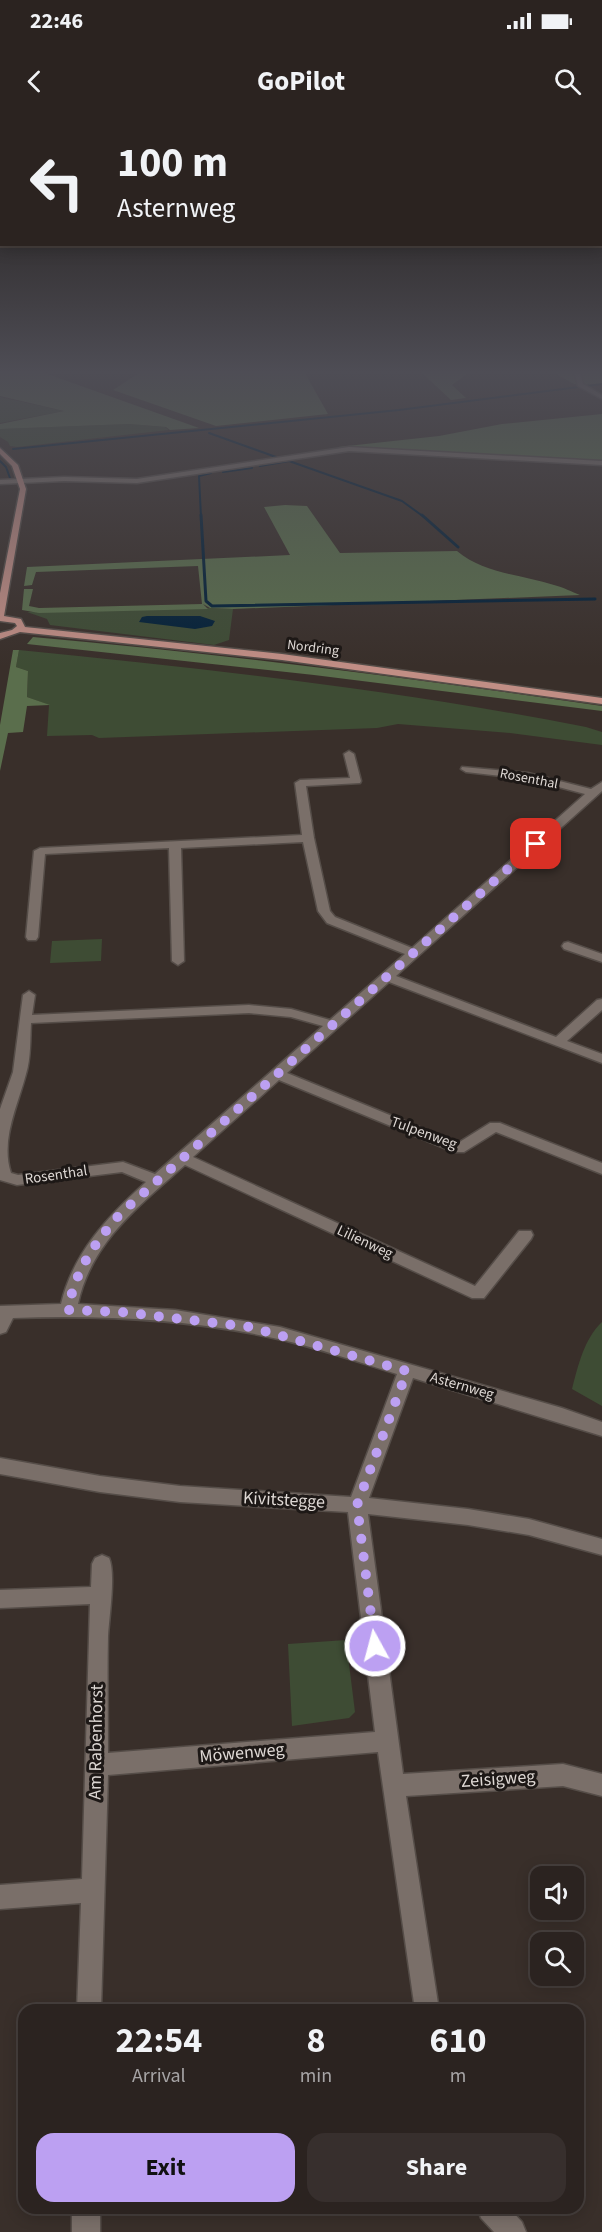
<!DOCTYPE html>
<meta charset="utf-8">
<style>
:root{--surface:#2b2320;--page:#372f2d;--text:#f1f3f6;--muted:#a6a4a5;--line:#47403e;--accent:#bca0f2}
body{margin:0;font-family:"Source Sans 3",sans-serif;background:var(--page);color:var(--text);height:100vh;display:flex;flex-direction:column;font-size:22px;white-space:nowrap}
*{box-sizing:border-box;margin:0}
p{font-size:20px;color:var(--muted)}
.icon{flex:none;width:33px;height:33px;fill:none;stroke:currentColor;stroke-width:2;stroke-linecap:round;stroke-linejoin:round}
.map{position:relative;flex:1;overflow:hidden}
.panel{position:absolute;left:18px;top:1884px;width:566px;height:210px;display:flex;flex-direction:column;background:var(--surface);border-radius:18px;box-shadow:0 3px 15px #0003,0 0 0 2px var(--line)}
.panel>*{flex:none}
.banner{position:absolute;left:0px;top:0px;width:603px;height:126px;box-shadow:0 3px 15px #0003,0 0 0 2px var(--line);background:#2b2320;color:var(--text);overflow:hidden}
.tools{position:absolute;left:530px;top:1746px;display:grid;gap:12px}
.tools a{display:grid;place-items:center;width:54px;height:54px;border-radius:12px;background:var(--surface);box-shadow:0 3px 15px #0003,0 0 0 2px var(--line);font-size:30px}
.pin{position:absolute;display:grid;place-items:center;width:51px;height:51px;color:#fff;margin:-26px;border-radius:12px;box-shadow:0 3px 9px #0006}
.me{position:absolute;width:66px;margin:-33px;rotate:353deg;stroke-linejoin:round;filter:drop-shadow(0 0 4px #0008)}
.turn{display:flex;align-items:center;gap:21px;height:126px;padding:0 18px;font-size:27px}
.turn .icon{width:78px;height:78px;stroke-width:2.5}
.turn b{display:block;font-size:42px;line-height:51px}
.eta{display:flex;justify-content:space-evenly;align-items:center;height:102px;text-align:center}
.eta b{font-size:36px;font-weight:700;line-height:42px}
.cta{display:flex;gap:12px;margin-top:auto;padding:12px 18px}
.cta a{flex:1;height:69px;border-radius:18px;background:var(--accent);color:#111;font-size:24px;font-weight:700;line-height:69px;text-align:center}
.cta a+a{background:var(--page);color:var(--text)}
.status{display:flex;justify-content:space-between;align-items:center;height:42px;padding:0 30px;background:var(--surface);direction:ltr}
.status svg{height:16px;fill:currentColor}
header{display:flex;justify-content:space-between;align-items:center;height:78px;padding:0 18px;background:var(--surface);font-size:27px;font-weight:700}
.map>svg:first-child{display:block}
</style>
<div class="status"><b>22:46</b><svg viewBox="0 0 49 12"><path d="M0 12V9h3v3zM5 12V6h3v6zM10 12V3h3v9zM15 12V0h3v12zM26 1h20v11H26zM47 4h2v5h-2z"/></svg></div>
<header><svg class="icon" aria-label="back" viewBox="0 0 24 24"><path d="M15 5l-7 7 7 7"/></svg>GoPilot<svg class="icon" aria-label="search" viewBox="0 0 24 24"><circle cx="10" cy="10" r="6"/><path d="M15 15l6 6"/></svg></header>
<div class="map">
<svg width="602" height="2112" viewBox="0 0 602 2112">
<rect width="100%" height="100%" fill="#392f2a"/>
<path fill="#3e4c34" d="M 0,277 L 64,291 L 0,303 Z
M 129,304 L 165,307 L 169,310 L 17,327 L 10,326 L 8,322 L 0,317 L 0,309 Z
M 210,488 L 233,489 L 229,520 L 214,525 L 50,505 L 47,499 L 27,492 Z
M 19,530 C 210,549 398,570 586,607 L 602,612 L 602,625 L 510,613 L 398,604 L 377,608 L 99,618 L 92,615 L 47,616 L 49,585 L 27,577 L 28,551 L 16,547 Z
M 102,819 L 101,841 L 50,843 L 52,821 Z
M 602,1202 L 602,1286 L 572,1269 C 578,1246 584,1219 602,1202 Z
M 346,1520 L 355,1592 L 349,1598 L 292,1606 L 288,1524 Z"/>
<path fill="#5a6e4c" d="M 0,251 L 39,251 L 199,308 L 170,310 L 166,307 L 129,304 L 0,309 L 0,304 L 64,291 L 0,276 Z
M 142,251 L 306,251 L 306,255 L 328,294 L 216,306 L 113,270 Z
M 420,251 L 484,251 L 468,253 L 452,265 L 466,278 L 451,280 Z
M 551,251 L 602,251 L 602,265 L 574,264 Z
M 602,294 L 602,342 L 338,327 L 439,316 L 502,304 Z
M 285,385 L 307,386 L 340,433 L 457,431 C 484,454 521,454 554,465 C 563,467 572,472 580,475 L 233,489 L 210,488 L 203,484 L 208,489 L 39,493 L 22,490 L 24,469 L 33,469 L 29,486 L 39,488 L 202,484 L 198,446 L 36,452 L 32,465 L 24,466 L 27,447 L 290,435 L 264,387 Z
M 33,517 C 224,534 413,558 602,586 L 602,591 L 314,555 L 27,524 Z
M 13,530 L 19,530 L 16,547 L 28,551 L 27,577 L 50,585 L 27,586 L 23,612 L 8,613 L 0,651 L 0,605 Z"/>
<path fill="#022038" d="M 147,496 L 200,496 L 215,501 L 212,506 L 195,509 L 139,502 L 142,497 Z"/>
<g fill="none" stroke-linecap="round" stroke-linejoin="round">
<path stroke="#022038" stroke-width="2" d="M 209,313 L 276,337
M 13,329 L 399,290 L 602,264
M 0,341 L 6,347 L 10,358
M 260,346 L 289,341 L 402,381 L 424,397
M 223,352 L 252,348
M 201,397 L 199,356 L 211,353"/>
<path stroke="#022038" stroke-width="3" d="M 201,395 L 206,481 L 212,486 L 595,479
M 422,395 L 458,427"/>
<defs>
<path id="minor" d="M 574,251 L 580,251 L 583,264 L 602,275 L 602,279 L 578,266 Z
M 349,327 L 602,341 L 602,345 L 349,331 L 137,363 L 64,361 L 0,364 L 0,360 L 64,357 L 137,359 Z
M 349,631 L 354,634 L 361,661 L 360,663 L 306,666 L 314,718 L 330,791 L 335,797 L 412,828 L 585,674 L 528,659 L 466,652 L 461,649 L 462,647 L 528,653 L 591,669 L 602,662 L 602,671 L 396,856 L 556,917 L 597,880 L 602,879 L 602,890 L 567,921 L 602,934 L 602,943 L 389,862 L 287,953 L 458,1023 L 490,1003 L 500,1003 L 602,1043 L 602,1054 L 496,1012 L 464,1032 L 454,1032 L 279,960 L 193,1037 L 475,1166 L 519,1111 L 531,1111 L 533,1115 L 531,1119 L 484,1178 L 472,1178 L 185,1045 C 140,1085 91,1122 78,1184 L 175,1190 L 280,1207 L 562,1288 L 602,1302 L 602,1316 L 413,1258 L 369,1378 L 468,1389 L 529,1399 L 602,1419 L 602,1435 L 529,1415 L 468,1405 L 368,1394 L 403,1654 L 563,1644 L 602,1654 L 602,1676 L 563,1666 L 406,1676 L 439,1890 L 415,1890 L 378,1632 L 108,1655 L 101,1890 L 77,1890 L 81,1783 L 0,1789 L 0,1765 L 82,1759 L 90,1484 L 0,1488 L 0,1470 L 91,1467 L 92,1444 L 95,1438 L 102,1435 L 109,1438 C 116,1453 109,1498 108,1516 C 107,1555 108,1594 108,1633 L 375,1612 L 348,1392 L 180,1382 L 100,1372 L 0,1354 L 0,1338 L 100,1356 L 180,1366 L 351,1377 L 397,1254 C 358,1242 318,1228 278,1219 C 191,1199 102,1195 13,1198 L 6,1212 L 0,1214 L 0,1186 L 61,1184 C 73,1133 108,1096 146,1062 L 122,1052 L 17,1065 L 0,1060 L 0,989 L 13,952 L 23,875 L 29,871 L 35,875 L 32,895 L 249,885 L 291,889 L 330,900 L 405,834 L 327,803 L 318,791 L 303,722 L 181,728 L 184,841 L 178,845 L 172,841 L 169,728 L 45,734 L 38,817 L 36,820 L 28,820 L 26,817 L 34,731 L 40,728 L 302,715 L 295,663 L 300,660 L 350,658 L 344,634 ZM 249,893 L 291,897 L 323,906 L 155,1054 L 123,1042 L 18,1055 L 11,1053 C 0,1020 18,985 26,954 C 31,938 30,919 31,903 Z
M 568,822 L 602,834 L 602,842 L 564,829 L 562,826 L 564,823 Z
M 72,2088 L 100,2088 L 100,2112 L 72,2112 Z
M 477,2088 L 509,2088 L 522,2102 L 526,2112 L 494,2112 L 481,2098 Z"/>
<path id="major" d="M 0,328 L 18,345 L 26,369 L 4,496 L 21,499 L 25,507 L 282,534 L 602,578 L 602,584 L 282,540 L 20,512 L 0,519 L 0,513 L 12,510 L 17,506 L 15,503 L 0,501 L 0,473 L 20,369 L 12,346 L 0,334 Z"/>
</defs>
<use href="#minor" stroke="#554d48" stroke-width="3"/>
<use href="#major" stroke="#554d48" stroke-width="3"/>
<use href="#minor" fill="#7a6f69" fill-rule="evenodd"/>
<use href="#major" fill="#c18e85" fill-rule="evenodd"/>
</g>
<linearGradient id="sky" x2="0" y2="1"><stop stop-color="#1f1a17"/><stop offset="0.46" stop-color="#4e4d55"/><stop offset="1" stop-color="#4e4d55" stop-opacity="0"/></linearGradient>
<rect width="602" height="547" fill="url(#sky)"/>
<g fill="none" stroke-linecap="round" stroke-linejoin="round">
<path stroke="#bca0f2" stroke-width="10" stroke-dasharray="0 18" d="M 375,1526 L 357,1385 L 407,1251 L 250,1207 L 121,1192 L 68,1190 C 75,1151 94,1124 120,1094 L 536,724"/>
</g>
<g text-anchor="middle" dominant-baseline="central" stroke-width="6" stroke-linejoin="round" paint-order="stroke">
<g font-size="14" fill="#ded8d4" stroke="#1d1816">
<text transform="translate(313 528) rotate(7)">Nordring</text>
<text transform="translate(529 659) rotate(11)">Rosenthal</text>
</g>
<g font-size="15" fill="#ded8d4" stroke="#1d1816">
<text transform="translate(424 1013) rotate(20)">Tulpenweg</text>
<text transform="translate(56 1055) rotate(-8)">Rosenthal</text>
<text transform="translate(365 1122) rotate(25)">Lilienweg</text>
<text transform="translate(462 1266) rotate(16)">Asternweg</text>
</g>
<g font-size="18" fill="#ded8d4" stroke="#1d1816">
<text transform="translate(284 1380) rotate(3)">Kivitstegge</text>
<text transform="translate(96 1622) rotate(-89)">Am Rabenhorst</text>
<text transform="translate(242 1633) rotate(-5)">Möwenweg</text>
<text transform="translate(498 1659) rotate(-4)">Zeisigweg</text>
</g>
</g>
</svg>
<div class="tools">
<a><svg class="icon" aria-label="sound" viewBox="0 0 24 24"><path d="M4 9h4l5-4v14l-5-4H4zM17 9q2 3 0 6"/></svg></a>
<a><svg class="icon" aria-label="search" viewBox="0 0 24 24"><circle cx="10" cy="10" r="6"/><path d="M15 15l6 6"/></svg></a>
</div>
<div class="pin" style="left:536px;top:724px;background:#d93025"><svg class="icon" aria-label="arrive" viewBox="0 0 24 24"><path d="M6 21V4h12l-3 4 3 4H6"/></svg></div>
<svg class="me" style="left:375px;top:1526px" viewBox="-20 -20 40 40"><circle r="17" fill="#bca0f2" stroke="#fff" stroke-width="3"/><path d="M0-11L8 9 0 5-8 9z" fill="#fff"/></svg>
<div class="banner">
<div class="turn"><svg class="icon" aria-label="left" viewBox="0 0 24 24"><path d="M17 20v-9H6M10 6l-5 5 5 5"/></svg><div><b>100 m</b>Asternweg</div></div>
</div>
<section class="panel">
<div class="eta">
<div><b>22:54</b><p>Arrival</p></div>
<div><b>8</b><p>min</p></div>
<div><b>610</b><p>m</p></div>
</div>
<div class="cta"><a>Exit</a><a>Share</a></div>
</section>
</div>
